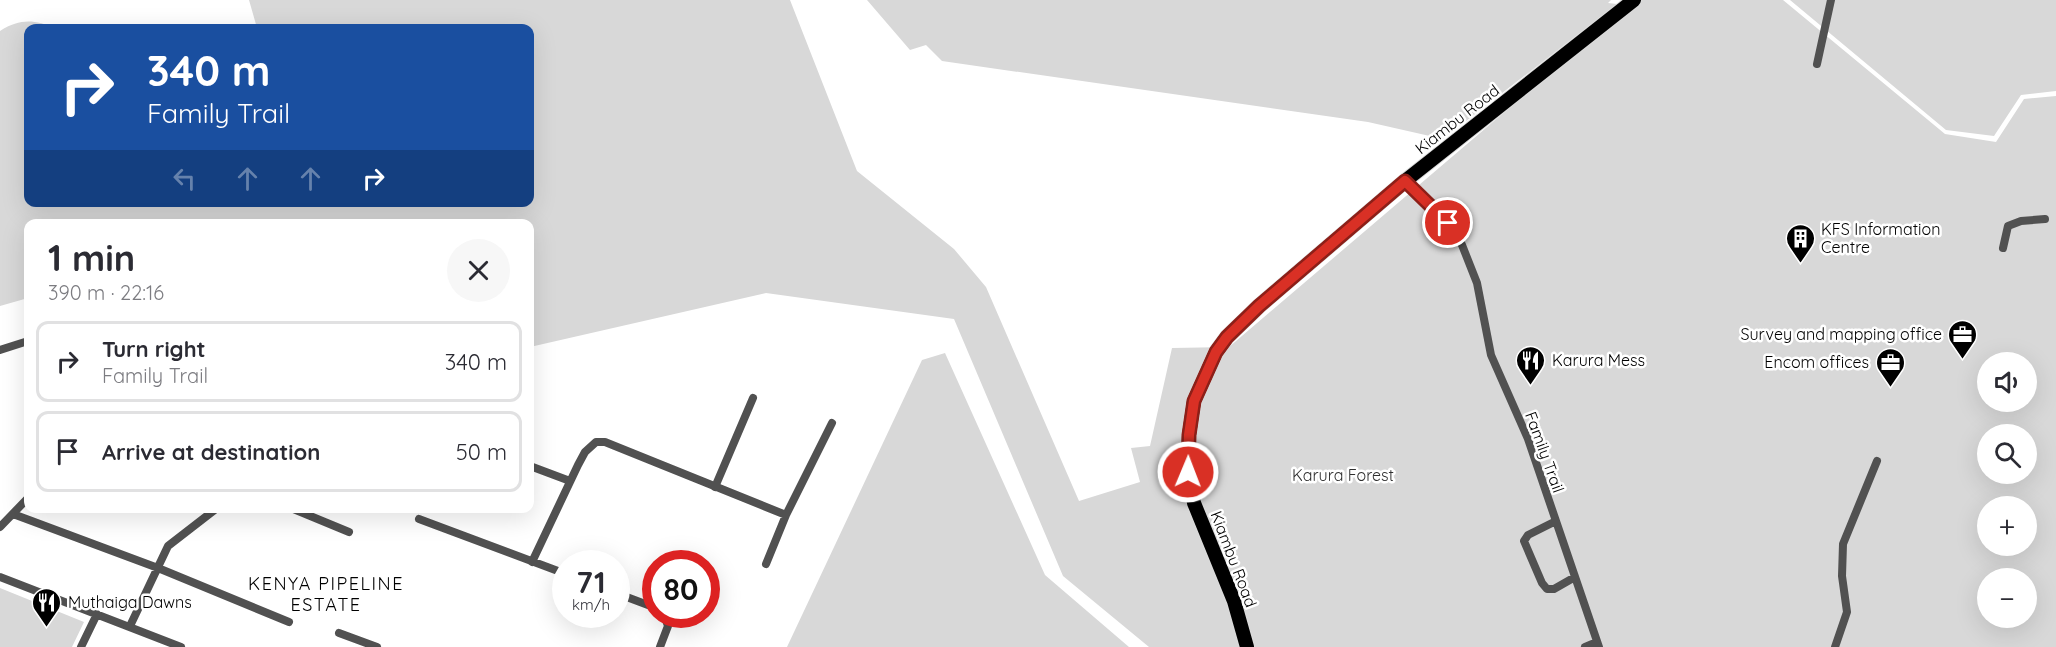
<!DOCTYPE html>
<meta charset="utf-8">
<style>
:root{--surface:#fff;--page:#f7f7f7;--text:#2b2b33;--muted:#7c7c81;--line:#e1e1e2}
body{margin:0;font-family:Quicksand,sans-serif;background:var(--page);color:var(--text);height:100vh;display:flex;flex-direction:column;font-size:22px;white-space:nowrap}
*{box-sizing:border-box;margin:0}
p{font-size:20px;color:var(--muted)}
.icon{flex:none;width:33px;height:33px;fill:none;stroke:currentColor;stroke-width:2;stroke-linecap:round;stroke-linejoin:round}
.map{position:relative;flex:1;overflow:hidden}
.drawer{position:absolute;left:24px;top:219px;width:510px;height:294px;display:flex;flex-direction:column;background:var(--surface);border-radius:12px;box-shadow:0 6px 24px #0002}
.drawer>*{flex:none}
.hud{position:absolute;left:24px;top:24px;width:510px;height:183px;border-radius:12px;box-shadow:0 6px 24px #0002;background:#1a4fa0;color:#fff;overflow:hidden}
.fabs{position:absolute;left:1977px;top:352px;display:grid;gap:12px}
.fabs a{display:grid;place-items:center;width:60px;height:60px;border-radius:50%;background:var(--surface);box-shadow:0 6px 24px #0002;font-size:30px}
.speed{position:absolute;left:552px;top:550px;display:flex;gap:12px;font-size:30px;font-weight:700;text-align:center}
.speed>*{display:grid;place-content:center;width:78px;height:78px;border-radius:50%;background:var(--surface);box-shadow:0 6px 24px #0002;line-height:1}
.speed small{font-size:15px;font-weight:400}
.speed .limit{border:9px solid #d22;background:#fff;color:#111}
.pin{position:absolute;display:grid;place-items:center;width:51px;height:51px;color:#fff;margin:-26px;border:3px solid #fff;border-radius:50%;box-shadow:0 2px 6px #0007}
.me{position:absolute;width:66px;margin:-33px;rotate:1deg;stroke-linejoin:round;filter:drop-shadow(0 0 4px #0008)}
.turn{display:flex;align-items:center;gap:21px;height:126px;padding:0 24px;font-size:27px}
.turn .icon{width:78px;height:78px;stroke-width:2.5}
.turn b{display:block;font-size:42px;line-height:51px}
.lanes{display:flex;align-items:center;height:57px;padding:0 24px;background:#0003;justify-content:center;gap:30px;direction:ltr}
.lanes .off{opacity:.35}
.round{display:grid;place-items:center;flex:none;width:63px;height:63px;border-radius:32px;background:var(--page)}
.headline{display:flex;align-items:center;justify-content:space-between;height:102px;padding:0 24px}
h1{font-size:36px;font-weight:700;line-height:45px}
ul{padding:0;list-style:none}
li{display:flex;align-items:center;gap:18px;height:81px;margin:0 12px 9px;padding:0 12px;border:3px solid var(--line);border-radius:12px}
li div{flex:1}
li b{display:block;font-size:22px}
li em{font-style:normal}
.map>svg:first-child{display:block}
</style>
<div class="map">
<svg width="2056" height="647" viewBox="0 0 2056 647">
<rect width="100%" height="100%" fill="#fff"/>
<path fill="#d8d8d8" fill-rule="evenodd" d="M 249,0 L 790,0 L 857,171 L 954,249 L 986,287 L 1079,501 L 1140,482 L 1131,448 L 1150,446 L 1172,348 L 1229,347 L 1636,0 L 1783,0 L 1945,134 L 1996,142 L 2024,99 L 2056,96 L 2056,647 L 1149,647 L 1063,576 L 954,319 L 766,293 L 530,347 L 530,224 L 28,224 L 28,298 L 0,306 L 0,31 C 21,18 34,20 56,28 L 28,28 L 28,202 L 340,202 L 343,204 L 344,202 L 530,202 L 530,28 L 257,28 ZM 1988,363 L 2026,363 L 2026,402 L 1988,402 ZM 1988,435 L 2026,435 L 2026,474 L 1988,474 ZM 1988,507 L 2026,507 L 2026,546 L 1988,546 ZM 1988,579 L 2026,579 L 2026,618 L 1988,618 Z
M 867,0 L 1611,0 L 1608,3 L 1617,4 L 1443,139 L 1368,122 L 942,61 L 926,45 L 910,50 Z
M 1790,0 L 2056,0 L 2056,91 L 2021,95 L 1994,136 L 1946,130 Z
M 945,353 L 1045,575 L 1129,647 L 787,647 L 922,360 Z
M 0,588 L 84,622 L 72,647 L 0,647 Z"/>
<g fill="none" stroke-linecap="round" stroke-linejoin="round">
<defs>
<path id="highway" d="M 1247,647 L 1234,601 L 1194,503 L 1188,472 L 1189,435 L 1194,401 L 1216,352 L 1227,337 L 1259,306 L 1405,181 L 1634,0"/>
</defs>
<use href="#highway" stroke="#dbdbdb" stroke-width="16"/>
<path stroke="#515151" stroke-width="8" d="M 1817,64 L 1831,0
M 1405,181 L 1448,223 L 1462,245 L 1477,283 L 1491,355 L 1528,439 L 1599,647
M 2003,248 L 2008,226 L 2021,221 L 2045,219
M 0,350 L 28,341
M 530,466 L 570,481
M 715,487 L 753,398
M 291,508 L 349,532
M 13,514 L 158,568 L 289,622
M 419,519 L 566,574
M 1556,521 L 1528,535 L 1524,541 L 1542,583 L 1547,589 L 1554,589 L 1575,577
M 0,527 L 28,498
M 532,562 L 578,465 L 585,452 L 596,442 L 605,442 L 786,515
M 766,564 L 786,515 L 832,423
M 0,577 L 181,647
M 616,593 L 656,608
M 130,626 L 168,546 L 217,508
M 339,633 L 377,647
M 81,647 L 97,614
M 660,647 L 668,626 L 664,615
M 1585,647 L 1597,642
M 1835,647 L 1847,612 L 1842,576 L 1843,544 L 1877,461"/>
<use href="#highway" stroke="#000" stroke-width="14"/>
</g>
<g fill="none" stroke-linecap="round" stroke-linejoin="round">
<defs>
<path id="route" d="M 1188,472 L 1189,435 L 1194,401 L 1216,352 L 1227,337 L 1259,306 L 1405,181 L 1448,223"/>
</defs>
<use href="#route" stroke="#8d1f18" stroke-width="15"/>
<use href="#route" stroke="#d93025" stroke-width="10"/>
</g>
<defs>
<symbol id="building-pin" viewBox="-11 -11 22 30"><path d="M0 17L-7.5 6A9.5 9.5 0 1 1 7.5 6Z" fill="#000" stroke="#fff"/><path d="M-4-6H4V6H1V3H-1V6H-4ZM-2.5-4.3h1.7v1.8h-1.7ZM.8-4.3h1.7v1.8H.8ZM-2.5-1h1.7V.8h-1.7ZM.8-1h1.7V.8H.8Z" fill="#fff"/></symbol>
<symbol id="office-pin" viewBox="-11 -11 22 30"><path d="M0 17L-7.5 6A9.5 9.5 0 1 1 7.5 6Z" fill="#000" stroke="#fff"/><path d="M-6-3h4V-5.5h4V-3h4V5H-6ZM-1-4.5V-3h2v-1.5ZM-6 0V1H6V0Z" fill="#fff"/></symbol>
<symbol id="restaurant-pin" viewBox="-11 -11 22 30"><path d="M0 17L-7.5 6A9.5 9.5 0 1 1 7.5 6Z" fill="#000" stroke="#fff"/><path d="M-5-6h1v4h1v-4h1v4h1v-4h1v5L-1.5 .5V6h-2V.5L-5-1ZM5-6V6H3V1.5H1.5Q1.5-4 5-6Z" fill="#fff"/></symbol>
</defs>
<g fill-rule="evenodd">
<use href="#building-pin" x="1784" y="222" width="33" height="45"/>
<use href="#office-pin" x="1946" y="318" width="33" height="45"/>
<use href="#restaurant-pin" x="1514" y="344" width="33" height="45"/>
<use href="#office-pin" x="1874" y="346" width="33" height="45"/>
<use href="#restaurant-pin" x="30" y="586" width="33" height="45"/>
</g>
<g text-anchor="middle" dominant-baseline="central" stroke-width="5" stroke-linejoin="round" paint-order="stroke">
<g font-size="16" fill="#000" stroke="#fff">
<text transform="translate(1457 119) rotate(-38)">Kiambu Road</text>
<text transform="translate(1545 452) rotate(70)">Family Trail</text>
<text transform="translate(1234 559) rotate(69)">Kiambu Road</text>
</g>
<g font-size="16" fill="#000" stroke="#fff" text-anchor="start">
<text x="1821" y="229">KFS Information<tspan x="1821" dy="18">Centre</tspan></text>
<text x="1942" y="334" text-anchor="end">Survey and mapping office</text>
<text x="1552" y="360">Karura Mess</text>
<text x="1869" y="362" text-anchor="end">Encom offices</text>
<text x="68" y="602">Muthaiga Dawns</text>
</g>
<g font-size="16" fill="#2f2f2f" stroke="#fff">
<text x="1343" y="475">Karura Forest</text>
</g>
<g font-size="18" letter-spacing="1.5" fill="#000" stroke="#fff">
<text x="326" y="583">KENYA PIPELINE<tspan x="326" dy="21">ESTATE</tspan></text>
</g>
</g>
</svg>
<div class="fabs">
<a><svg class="icon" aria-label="sound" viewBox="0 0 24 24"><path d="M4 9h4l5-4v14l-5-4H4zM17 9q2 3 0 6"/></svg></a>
<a><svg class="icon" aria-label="search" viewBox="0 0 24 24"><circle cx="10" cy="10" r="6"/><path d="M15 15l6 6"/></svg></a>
<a>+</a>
<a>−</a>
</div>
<div class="speed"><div>71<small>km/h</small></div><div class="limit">80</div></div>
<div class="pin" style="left:1448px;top:223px;background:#d93025"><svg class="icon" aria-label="arrive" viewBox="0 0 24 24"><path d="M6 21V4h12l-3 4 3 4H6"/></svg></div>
<svg class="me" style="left:1188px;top:472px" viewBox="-20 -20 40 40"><circle r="17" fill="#d93025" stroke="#fff" stroke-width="3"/><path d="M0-11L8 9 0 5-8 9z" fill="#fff"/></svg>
<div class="hud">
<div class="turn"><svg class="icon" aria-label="right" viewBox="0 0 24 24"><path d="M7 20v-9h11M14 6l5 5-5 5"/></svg><div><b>340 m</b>Family Trail</div></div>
<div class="lanes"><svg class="icon off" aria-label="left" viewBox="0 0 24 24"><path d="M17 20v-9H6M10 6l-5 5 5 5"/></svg><svg class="icon off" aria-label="ahead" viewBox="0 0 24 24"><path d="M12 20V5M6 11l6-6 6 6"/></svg><svg class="icon off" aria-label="ahead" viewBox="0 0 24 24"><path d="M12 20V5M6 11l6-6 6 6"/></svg><svg class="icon" aria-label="right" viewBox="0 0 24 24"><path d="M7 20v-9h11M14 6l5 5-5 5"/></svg></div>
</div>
<section class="drawer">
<div class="headline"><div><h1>1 min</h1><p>390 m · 22:16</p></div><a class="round"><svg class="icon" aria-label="close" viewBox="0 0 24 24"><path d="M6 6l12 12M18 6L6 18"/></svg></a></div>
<ul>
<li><svg class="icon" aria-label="right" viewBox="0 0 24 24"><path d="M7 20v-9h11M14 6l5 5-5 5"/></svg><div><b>Turn right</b><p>Family Trail</p></div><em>340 m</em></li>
<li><svg class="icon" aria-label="arrive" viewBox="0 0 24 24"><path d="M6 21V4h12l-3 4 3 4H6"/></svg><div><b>Arrive at destination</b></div><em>50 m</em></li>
</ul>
</section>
</div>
